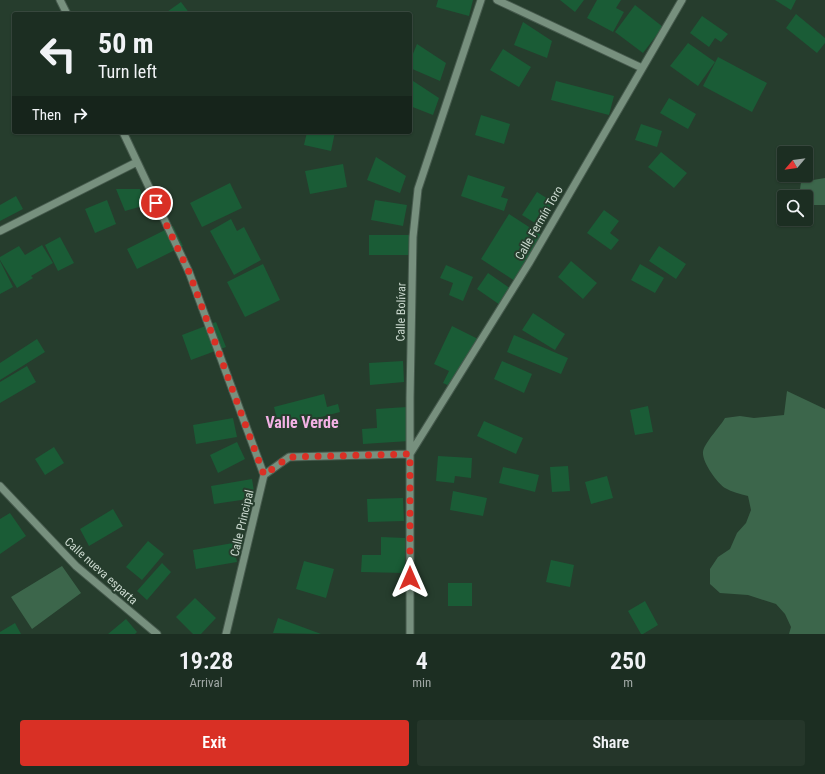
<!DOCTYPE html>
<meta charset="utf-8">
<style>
:root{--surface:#1c2e22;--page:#25362a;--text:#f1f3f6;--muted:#a0a8a5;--line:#3a4a40;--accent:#d93025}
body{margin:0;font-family:"Roboto Condensed",sans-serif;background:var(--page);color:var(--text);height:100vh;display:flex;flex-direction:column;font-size:15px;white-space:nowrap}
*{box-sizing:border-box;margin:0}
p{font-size:13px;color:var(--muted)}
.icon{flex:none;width:22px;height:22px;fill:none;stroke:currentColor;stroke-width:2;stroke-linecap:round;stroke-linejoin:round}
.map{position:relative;height:634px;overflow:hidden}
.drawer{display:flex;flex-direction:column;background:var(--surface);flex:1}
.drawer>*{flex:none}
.hud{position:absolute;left:12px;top:12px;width:400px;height:122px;border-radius:4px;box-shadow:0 1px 3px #0004,0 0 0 1px var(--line);background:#1c2e22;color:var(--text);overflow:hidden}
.needle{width:26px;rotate:241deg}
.buttons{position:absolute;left:777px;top:146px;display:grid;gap:8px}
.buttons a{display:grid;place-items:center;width:36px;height:36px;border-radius:4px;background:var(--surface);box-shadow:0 1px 3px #0004,0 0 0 1px var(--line);font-size:20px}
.pin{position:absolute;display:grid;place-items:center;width:34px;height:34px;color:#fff;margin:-17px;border:2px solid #fff;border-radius:50%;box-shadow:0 1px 4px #0007}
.me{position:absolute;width:44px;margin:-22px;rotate:0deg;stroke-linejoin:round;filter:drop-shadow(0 0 3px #0008)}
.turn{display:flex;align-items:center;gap:14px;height:84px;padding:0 20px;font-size:18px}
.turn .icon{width:52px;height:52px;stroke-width:2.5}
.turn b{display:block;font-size:28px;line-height:34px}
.then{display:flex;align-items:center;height:38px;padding:0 20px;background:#0003;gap:8px;font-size:15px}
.eta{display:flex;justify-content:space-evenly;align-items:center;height:68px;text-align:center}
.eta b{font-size:24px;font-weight:600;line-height:28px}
.button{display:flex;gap:8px;margin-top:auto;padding:8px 20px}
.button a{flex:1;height:46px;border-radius:4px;background:var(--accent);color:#fff;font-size:16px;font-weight:600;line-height:46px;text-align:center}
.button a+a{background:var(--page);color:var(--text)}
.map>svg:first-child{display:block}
</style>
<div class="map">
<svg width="825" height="634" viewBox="0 0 825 634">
<rect width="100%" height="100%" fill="#263d2d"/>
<path fill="#3c664b" d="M 825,178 L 825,205 L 806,205 L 806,197 L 799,197 L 801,182 Z
M 787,391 L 825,409 L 825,634 L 789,634 L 791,627 L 785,614 L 776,604 L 748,595 L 720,593 L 710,584 L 710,569 L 718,557 L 730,549 L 737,533 L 746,523 L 751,510 L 748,496 C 740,494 732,492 725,488 C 717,483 702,462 703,452 C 704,443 720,427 725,418 L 740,416 L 754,418 L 784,415 Z
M 62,566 L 81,593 L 32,629 L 11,597 Z"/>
<path fill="#1a5c36" d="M 438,0 L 473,0 L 469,16 L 436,7 Z
M 560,0 L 584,0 L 575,12 Z
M 597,0 L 621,0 L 616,8 L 624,12 L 613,32 L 587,18 Z
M 775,0 L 796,0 L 791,10 Z
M 181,2 L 190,14 L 164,14 Z
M 635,5 L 663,27 L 643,53 L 615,32 Z
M 796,14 L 825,38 L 825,43 L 817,53 L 786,28 Z
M 702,16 L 728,34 L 721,42 L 715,38 L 709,47 L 690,33 Z
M 523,22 L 552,41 L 547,58 L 514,45 Z
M 688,43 L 715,62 L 698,86 L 670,66 Z
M 417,44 L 446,63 L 440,81 L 410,68 L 410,61 Z
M 503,49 L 531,67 L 519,87 L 490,70 Z
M 718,57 L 767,83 L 752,112 L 703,86 Z
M 410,79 L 439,98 L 433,115 L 410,106 Z
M 556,81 L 614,96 L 609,115 L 551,100 Z
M 669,98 L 696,114 L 688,129 L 660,113 Z
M 481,115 L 510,124 L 504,144 L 475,135 Z
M 641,124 L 662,131 L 657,147 L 635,140 Z
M 307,132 L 335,132 L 331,151 L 304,145 Z
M 661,152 L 687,173 L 674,188 L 648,167 Z
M 376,157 L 406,176 L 400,193 L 367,180 Z
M 343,164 L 347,187 L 310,194 L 305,171 Z
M 468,175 L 505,187 L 501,197 L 508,199 L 504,211 L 461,196 Z
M 230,183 L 242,208 L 202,227 L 190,203 Z
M 116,189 L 140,189 L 146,205 L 125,211 Z
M 537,192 L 553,202 L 538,225 L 522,215 Z
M 16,196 L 23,209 L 0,221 L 0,205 Z
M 107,200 L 116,224 L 95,233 L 85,209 Z
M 375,200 L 407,205 L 403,226 L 371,220 Z
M 604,210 L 619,221 L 610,233 L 619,240 L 611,250 L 587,233 Z
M 509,214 L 546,238 L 518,283 L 481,259 Z
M 231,219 L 237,231 L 244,227 L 261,260 L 234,275 L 210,231 Z
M 173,226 L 183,246 L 137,269 L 127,249 Z
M 369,235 L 414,235 L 414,255 L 369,255 Z
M 60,237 L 74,263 L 58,271 L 45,245 Z
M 42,245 L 53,263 L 31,276 L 33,278 L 17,288 L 0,260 L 0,257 L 19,246 L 25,255 Z
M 659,246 L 686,264 L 676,279 L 649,261 Z
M 0,261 L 13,287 L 0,294 Z
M 571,261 L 597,283 L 583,299 L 558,277 Z
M 263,264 L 280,300 L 245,317 L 227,282 Z
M 640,264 L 664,278 L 655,293 L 631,280 Z
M 446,265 L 473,277 L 463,301 L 449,295 L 453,283 L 440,278 Z
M 488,273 L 514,291 L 503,307 L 477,289 Z
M 533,313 L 565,334 L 555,350 L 522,330 Z
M 216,322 L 226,347 L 191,360 L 182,335 Z
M 452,326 L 478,339 L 454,388 L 443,383 L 449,371 L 434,364 Z
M 514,335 L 568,358 L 561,374 L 507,352 Z
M 37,339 L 45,352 L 0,380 L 0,363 Z
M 403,361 L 404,382 L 370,385 L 369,363 Z
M 502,361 L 532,374 L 524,393 L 494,379 Z
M 27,366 L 36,382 L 0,403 L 0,382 Z
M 324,394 L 327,407 L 338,404 L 340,412 L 279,428 L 274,407 Z
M 648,406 L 653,432 L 635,435 L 630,410 Z
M 407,407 L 409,441 L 363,444 L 362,429 L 377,428 L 376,409 Z
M 233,418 L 237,437 L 196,444 L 193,425 Z
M 484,421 L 523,438 L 516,454 L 477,436 Z
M 237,442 L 245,459 L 218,473 L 210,455 Z
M 54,447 L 64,463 L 45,475 L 35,459 Z
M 438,456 L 472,458 L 471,478 L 455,476 L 454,483 L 436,481 Z
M 568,466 L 570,491 L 552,492 L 550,467 Z
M 503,467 L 539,475 L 535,492 L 499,483 Z
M 607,476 L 613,498 L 591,504 L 585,482 Z
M 252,479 L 255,498 L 214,504 L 211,486 Z
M 453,491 L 487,498 L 483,516 L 450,510 Z
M 403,498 L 404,521 L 368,522 L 367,499 Z
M 113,509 L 123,526 L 89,546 L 80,529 Z
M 10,513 L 26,536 L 0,554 L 0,519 Z
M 381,537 L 405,538 L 405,573 L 361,572 L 362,555 L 381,555 Z
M 148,541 L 164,554 L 142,580 L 126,567 Z
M 233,543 L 237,562 L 196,569 L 193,550 Z
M 551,560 L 574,565 L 570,587 L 546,582 Z
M 304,561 L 334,569 L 326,598 L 296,589 Z
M 162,563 L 171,572 L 147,600 L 137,591 Z
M 448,583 L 472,583 L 472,606 L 448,606 Z
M 195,598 L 216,618 L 201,634 L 193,634 L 176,617 Z
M 645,601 L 658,625 L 643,634 L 641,634 L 628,611 Z
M 278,618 L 321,634 L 273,633 Z
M 126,619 L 137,632 L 135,634 L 108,634 Z
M 15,623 L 21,634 L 0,634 L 0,632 Z"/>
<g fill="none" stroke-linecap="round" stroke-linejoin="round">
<defs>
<path id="minor" d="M 60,0 L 67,14
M 497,0 L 642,68
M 123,132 L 189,272 L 264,475 L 226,634
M 0,231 L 137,162
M 264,475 L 289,457 L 410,454 L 529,263 L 682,0
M 0,486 L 76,566 L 157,634
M 410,634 L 410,398 L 413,237 L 418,189 L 481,0"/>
</defs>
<use href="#minor" stroke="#465a4d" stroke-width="9"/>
<use href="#minor" stroke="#77907e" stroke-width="7"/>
</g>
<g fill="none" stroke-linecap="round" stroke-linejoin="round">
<path stroke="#d93025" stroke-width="7" stroke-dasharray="0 12.6" d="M 156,203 L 189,272 L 264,475 L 289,457 L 410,454 L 410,578"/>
</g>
<g text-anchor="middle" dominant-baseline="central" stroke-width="4" stroke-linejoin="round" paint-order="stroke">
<g font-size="12" fill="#cbd9cf" stroke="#263d2d">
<text transform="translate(539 223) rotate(-60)">Calle Fermín Toro</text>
<text transform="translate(401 312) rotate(-89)">Calle Bolívar</text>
<text transform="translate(242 523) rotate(-77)">Calle Principal</text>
<text transform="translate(101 571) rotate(42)">Calle nueva esparta</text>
</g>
<g font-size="16" font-weight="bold" fill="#f3b2e5" stroke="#263d2d">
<text x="302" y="422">Valle Verde</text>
</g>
</g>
</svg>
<div class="buttons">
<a><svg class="needle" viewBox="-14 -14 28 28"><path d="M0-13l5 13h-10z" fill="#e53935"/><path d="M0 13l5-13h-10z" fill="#a0a8a5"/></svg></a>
<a><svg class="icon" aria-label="search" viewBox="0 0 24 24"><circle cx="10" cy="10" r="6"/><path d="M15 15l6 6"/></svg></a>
</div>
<div class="pin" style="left:156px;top:203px;background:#d93025"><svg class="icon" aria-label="arrive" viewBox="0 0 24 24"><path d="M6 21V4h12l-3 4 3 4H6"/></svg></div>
<svg class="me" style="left:410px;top:578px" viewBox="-20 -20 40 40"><path d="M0-17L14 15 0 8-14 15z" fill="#d93025" stroke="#fff" stroke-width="4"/></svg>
<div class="hud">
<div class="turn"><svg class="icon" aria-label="left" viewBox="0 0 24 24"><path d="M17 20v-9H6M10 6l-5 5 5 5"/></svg><div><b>50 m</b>Turn left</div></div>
<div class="then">Then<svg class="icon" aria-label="right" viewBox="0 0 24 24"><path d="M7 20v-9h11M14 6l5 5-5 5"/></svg></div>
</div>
</div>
<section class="drawer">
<div class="eta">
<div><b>19:28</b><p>Arrival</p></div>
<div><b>4</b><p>min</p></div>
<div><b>250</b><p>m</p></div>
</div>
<div class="button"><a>Exit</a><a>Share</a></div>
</section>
